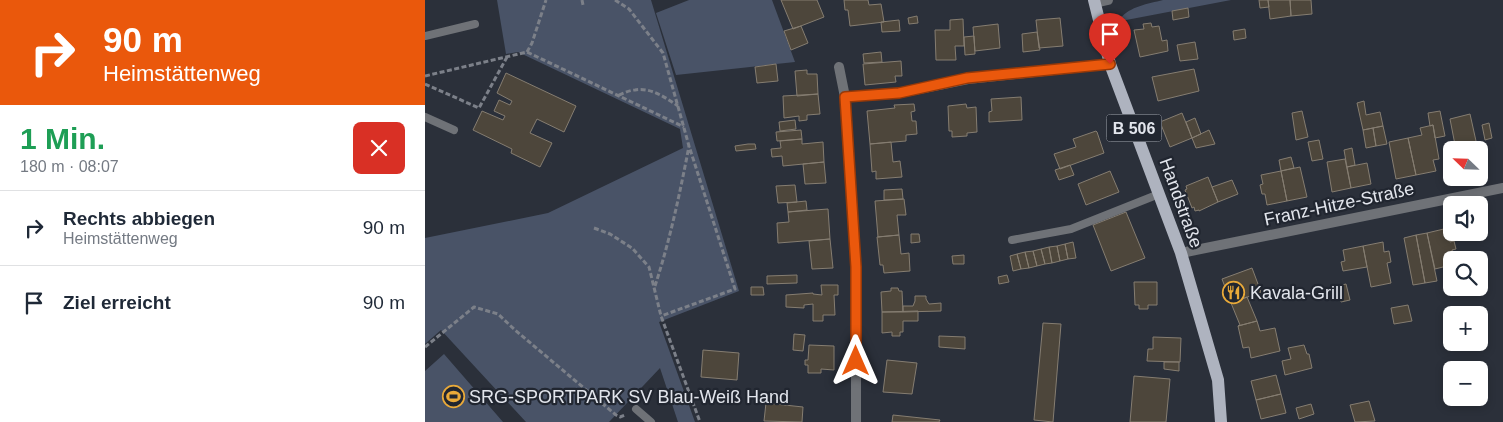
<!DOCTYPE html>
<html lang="de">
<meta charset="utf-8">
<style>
:root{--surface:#fff;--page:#f2f2f3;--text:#1f2937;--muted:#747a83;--line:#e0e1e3}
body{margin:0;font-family:Helvetica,sans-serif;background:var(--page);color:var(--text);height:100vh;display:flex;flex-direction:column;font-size:19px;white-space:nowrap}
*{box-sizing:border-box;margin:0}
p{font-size:16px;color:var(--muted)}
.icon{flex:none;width:28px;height:28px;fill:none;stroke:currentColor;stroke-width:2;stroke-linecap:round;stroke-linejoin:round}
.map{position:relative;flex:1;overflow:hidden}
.drawer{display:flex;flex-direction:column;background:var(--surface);width:425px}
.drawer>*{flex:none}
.guide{background:#ea580c;color:#fff;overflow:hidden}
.needle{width:32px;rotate:293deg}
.fabs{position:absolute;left:1018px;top:141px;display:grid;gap:10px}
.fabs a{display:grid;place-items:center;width:45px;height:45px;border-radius:8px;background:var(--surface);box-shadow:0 2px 8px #0003;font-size:25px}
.pin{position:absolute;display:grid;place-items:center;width:42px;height:42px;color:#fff;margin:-51px -21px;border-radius:50% 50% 50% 0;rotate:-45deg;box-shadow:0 0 5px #0007}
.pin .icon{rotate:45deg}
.me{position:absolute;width:55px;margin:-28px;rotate:0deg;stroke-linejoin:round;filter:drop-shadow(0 0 4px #0008)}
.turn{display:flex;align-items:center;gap:18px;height:105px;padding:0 20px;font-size:22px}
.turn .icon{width:65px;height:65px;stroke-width:2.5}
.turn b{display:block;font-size:35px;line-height:42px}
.round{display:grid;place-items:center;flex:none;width:52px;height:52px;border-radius:8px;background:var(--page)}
.summary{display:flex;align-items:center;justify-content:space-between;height:85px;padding:0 20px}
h1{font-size:30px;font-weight:700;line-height:38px;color:#1e9e55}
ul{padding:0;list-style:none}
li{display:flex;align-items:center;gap:15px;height:75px;padding:0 20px;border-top:1px solid var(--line)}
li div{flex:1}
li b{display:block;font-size:19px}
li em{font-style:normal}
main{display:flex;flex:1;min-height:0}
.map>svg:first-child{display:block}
</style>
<main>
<section class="drawer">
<div class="guide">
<div class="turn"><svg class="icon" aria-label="right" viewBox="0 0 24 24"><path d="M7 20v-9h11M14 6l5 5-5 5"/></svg><div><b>90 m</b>Heimstättenweg</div></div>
</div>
<div class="summary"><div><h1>1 Min.</h1><p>180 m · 08:07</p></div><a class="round" style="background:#d93025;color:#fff"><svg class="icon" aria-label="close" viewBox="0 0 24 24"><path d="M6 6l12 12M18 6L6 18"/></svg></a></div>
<ul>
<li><svg class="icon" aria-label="right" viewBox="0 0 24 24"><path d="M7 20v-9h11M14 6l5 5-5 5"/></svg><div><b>Rechts abbiegen</b><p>Heimstättenweg</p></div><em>90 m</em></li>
<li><svg class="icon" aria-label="arrive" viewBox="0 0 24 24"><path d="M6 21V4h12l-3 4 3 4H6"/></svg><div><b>Ziel erreicht</b></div><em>90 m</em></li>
</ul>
</section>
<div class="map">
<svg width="1078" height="422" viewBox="0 0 1078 422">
<rect width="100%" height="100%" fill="#2b303a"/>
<path fill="#495367" d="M 72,0 L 226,0 L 314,291 L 234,322 L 270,422 L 253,422 L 235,368 L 184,422 L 101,422 L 16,330 L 0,344 L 0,238 L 123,213 L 258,148 L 255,129 L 93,52 L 81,54 Z
M 264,0 L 347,0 L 370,62 L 251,75 L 231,13 Z
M 738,0 L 806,0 L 696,21 L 695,19 C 705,6 723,4 738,0 Z
M 19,354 L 78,422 L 0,422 L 0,371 Z"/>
<path fill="#4d463b" stroke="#857d71" d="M 356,0 L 392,0 L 399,17 L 368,29 Z
M 419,0 L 443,0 L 444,5 L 456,4 L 459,22 L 425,26 L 423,10 L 420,10 Z
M 834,0 L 843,0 L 844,7 L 835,8 Z
M 843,0 L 865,0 L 866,16 L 845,19 Z
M 865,0 L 886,0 L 887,14 L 866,16 Z
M 763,8 L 764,17 L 748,20 L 747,11 Z
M 492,16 L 493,23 L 484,24 L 483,18 Z
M 635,18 L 638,46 L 614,48 L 611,20 Z
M 538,19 L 539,46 L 530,46 L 531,60 L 511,60 L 510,30 L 525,30 L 525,20 Z
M 474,20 L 475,31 L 457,32 L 456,22 Z
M 726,23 L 727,27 L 734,26 L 737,41 L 742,40 L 743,51 L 715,57 L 709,30 L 719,29 L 718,24 Z
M 573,24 L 575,48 L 550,51 L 548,27 Z
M 376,26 L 383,43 L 366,50 L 359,31 Z
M 820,29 L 821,38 L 809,40 L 808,31 Z
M 612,32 L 615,50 L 598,52 L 597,34 Z
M 549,36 L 550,54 L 540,55 L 539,37 Z
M 770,42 L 773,59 L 755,61 L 752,45 Z
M 456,52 L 457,62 L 439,63 L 438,54 Z
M 476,61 L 477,76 L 470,76 L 471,82 L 440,85 L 438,64 Z
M 351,64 L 353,81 L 332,83 L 330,67 Z
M 769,69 L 774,91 L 733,101 L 727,77 Z
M 382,70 L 382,74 L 392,74 L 393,94 L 372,96 L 370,71 Z
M 81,73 L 151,106 L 139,132 L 112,119 L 105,133 L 127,143 L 115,167 L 86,153 L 87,149 L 48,130 L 57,111 L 78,120 L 80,116 L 69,111 L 74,100 L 85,105 L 87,101 L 72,93 Z
M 393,94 L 395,114 L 382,115 L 382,120 L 374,121 L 374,116 L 359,118 L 358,96 Z
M 596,97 L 597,120 L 564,122 L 564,112 L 567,111 L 566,99 Z
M 939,101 L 941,115 L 955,112 L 958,126 L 938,130 L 932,103 Z
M 489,104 L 490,111 L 486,112 L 487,121 L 491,121 L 492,134 L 481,135 L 481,141 L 445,144 L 442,111 L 470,108 L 469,105 Z
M 541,104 L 542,108 L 551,107 L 552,132 L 542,133 L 542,136 L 527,137 L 527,131 L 524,131 L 523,106 Z
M 877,111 L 883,137 L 871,140 L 867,113 Z
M 1015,111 L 1020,136 L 1010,138 L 1008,125 L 1005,126 L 1003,113 Z
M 757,113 L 767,138 L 745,147 L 735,122 Z
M 1045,114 L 1053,150 L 1031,150 L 1025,119 Z
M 770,118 L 776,134 L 767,138 L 761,122 Z
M 370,120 L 371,129 L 355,131 L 354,122 Z
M 1064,123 L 1067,138 L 1060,140 L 1057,125 Z
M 1008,125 L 1014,159 L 1008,160 L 1011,171 L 991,175 L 983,138 L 997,135 L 995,128 Z
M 958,126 L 962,144 L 951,146 L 948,128 Z
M 948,128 L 951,146 L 941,148 L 938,130 Z
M 376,130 L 377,139 L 352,141 L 351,132 Z
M 784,130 L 790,144 L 771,148 L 767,138 Z
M 671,131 L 672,132 L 679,153 L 635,169 L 629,154 L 651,147 L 648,139 Z
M 983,138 L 991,175 L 971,179 L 964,142 Z
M 377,139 L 377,144 L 398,142 L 399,162 L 358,166 L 357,156 L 347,157 L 346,149 L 356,148 L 355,141 Z
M 894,140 L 898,159 L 887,161 L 883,142 Z
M 466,142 L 468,162 L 475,161 L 477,177 L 451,179 L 451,171 L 447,172 L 445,144 Z
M 323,144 L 330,144 L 331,149 L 311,151 L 310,146 Z
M 927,148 L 930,165 L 922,167 L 919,150 Z
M 866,157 L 869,168 L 856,171 L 854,160 Z
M 920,159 L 926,188 L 907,192 L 902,162 Z
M 399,162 L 401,183 L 380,184 L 378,164 Z
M 942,163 L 946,184 L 926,188 L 922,167 Z
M 645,165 L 649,175 L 634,180 L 630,170 Z
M 875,167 L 882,197 L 862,201 L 856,171 Z
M 685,171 L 694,192 L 661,205 L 653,184 Z
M 856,171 L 862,201 L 842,205 L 840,194 L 837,194 L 835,185 L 838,184 L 836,175 Z
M 783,177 L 793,202 L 774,211 L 774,210 L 770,211 L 769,207 L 767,208 L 760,190 L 762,189 L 761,186 Z
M 807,180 L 813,194 L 793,202 L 787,187 Z
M 370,185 L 372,202 L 353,203 L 351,186 Z
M 477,189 L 478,199 L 459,200 L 459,190 Z
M 479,199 L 481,215 L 472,215 L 474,235 L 453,237 L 450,201 Z
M 381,201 L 382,210 L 363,212 L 362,203 Z
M 403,209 L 405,239 L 353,243 L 352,223 L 364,222 L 363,212 Z
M 701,212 L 720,258 L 686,271 L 668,225 Z
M 1023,228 L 1025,242 L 1029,241 L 1031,249 L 1027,250 L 1029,260 L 1026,260 L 1026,265 L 1010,269 L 1002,233 Z
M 1002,233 L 1012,281 L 1000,283 L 991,235 Z
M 486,234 L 494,234 L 495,242 L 486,243 Z
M 474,235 L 476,254 L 484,253 L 485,271 L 459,273 L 458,265 L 455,265 L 452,237 Z
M 991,235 L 1000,283 L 988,285 L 979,238 Z
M 405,239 L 408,268 L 387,269 L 384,241 Z
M 648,242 L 651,258 L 643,259 L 640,244 Z
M 958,242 L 959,252 L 964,251 L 966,262 L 962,263 L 966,283 L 946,287 L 938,246 Z
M 640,244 L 643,259 L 635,261 L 632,246 Z
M 632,246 L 635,261 L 627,263 L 624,247 Z
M 938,246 L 942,267 L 918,271 L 916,262 L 920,261 L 918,250 Z
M 624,247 L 627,263 L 620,264 L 616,249 Z
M 616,249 L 620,264 L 612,266 L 608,251 Z
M 608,251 L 612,266 L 604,268 L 600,252 Z
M 600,252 L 604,268 L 596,269 L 592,254 Z
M 592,254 L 596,269 L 588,271 L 585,256 Z
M 539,255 L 539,264 L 528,264 L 527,256 Z
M 827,268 L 836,292 L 806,303 L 797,279 Z
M 372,275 L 372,283 L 342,284 L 342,276 Z
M 582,275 L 584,282 L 574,284 L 573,277 Z
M 709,282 L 732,282 L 732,305 L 723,305 L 723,309 L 714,309 L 714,305 L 710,305 Z
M 921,284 L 925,300 L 916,302 L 913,286 Z
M 396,285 L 413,285 L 413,295 L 409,295 L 410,315 L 398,315 L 398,321 L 388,321 L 388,304 L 379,305 L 379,308 L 361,307 L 361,295 L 388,293 L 388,294 L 397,295 Z
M 326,287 L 338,287 L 339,295 L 326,295 Z
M 466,288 L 473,288 L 474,291 L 477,291 L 478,312 L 457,312 L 456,292 L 466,291 Z
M 490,296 L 501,296 L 501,299 L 504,304 L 516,303 L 516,311 L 478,312 L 478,306 L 488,306 L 490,301 Z
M 822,297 L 832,321 L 813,326 L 815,325 L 806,303 Z
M 983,305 L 987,321 L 969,324 L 966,308 Z
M 493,311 L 493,321 L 478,321 L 478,332 L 475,332 L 475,336 L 467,336 L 467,332 L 457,333 L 457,312 Z
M 832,321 L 835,331 L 850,328 L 855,351 L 826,358 L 824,347 L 818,348 L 813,326 Z
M 618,323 L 636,324 L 628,422 L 609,420 Z
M 369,334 L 380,335 L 378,351 L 368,350 Z
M 514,336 L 540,337 L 540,349 L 514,347 Z
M 728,337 L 756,338 L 755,362 L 722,361 L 723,349 L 728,349 Z
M 384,345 L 409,346 L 409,370 L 396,369 L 396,373 L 383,373 L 383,365 L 380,365 L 380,360 L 383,360 Z
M 879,345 L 882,354 L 884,354 L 887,368 L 860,375 L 857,361 L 866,359 L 863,348 Z
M 278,350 L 314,353 L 312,380 L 276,377 Z
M 462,360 L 492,363 L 487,394 L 458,392 Z
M 739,362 L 754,362 L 754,371 L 739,369 Z
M 851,375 L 856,394 L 831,400 L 826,381 Z
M 709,376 L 745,379 L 741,422 L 705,422 Z
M 330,393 L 353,395 L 352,404 L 330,403 Z
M 856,394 L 861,413 L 836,419 L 831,400 Z
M 944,401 L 950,421 L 930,422 L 925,405 Z
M 341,403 L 378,407 L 377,422 L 339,421 Z
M 886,404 L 889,414 L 874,419 L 871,408 Z
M 468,415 L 515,420 L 514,422 L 467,422 Z"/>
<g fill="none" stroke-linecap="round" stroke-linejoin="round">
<path stroke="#7c8089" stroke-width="3" stroke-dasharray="5 2.5" stroke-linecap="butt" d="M 157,0 L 158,5
M 190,0 L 204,9 L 238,53 L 264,146 L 310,289 L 236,316
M 102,52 L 107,43 L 121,0
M 0,76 L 102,52 L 259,127
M 0,84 L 54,108 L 82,57
M 194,95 C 199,93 205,90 210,90 C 226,87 241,98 253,106
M 169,228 L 185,234 L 207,248 L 224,267 L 236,316 L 275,422
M 230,286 C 245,240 255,193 264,146
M 0,347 L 49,307 L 73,314 L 90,330 L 191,415 L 195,417 L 200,415"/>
<path stroke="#6f7277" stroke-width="8" d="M 0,36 L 50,24
M 0,117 L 29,130
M 587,240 L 646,229 L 734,194
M 211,409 L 226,422"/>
<path stroke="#6f7277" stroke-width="10" d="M 670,3 L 683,0
M 414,67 L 420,97 L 431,267 L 431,422
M 420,97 L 474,93 L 543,79 L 685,64
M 756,253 L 1078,188"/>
<path stroke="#aeb3bf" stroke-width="12" d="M 669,0 L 685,64 L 756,253 L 793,380 L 796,422"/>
</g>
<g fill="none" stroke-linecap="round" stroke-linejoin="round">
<defs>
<path id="route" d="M 431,361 L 431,267 L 420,97 L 474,93 L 542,78 L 685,64"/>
</defs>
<use href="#route" stroke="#983908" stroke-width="12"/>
<use href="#route" stroke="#ea580c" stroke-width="9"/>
</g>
<defs>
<symbol id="restaurant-ring" viewBox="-11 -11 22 22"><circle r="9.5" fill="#212630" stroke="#eaaa39" stroke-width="1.5"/><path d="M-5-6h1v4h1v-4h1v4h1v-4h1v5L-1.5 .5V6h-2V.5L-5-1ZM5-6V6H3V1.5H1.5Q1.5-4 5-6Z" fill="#eaaa39"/></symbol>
<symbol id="stadium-ring" viewBox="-11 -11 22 22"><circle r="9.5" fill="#212630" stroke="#eaaa39" stroke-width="1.5"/><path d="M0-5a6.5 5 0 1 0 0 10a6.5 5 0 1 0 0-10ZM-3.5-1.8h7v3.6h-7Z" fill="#eaaa39"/></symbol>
</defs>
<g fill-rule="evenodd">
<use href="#restaurant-ring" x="796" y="280" width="25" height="25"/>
<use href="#stadium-ring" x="16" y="384" width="25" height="25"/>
</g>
<g text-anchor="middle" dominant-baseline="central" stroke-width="4.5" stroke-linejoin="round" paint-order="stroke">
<rect fill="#212630" stroke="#a8acb4" stroke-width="1" x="681.5" y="114.5" width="55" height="27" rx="4"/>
<g font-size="16" font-weight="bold" fill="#e2e5ec">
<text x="709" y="128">B 506</text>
</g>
<g font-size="18" fill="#e2e5ec" stroke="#212630">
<text transform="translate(756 203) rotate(70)">Handstraße</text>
<text transform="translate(914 204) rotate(-12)">Franz-Hitze-Straße</text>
</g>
<g font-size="18" fill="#e2e5ec" stroke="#212630" text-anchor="start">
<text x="825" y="293">Kavala-Grill</text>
<text x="44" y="397">SRG-SPORTPARK SV Blau-Weiß Hand</text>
</g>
</g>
</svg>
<div class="fabs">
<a><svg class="needle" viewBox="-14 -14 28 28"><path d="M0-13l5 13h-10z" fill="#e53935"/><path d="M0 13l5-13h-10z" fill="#747a83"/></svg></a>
<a><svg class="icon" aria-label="sound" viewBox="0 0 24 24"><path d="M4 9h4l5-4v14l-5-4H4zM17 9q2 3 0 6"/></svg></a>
<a><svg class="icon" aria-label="search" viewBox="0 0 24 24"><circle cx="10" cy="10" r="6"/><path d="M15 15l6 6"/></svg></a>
<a>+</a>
<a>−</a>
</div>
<div class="pin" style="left:685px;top:64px;background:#d93025"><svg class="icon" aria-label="arrive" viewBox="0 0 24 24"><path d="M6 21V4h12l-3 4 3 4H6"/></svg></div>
<svg class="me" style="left:431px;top:361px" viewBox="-20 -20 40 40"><path d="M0-17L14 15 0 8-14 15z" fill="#ea580c" stroke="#fff" stroke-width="4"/></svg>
</div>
</main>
